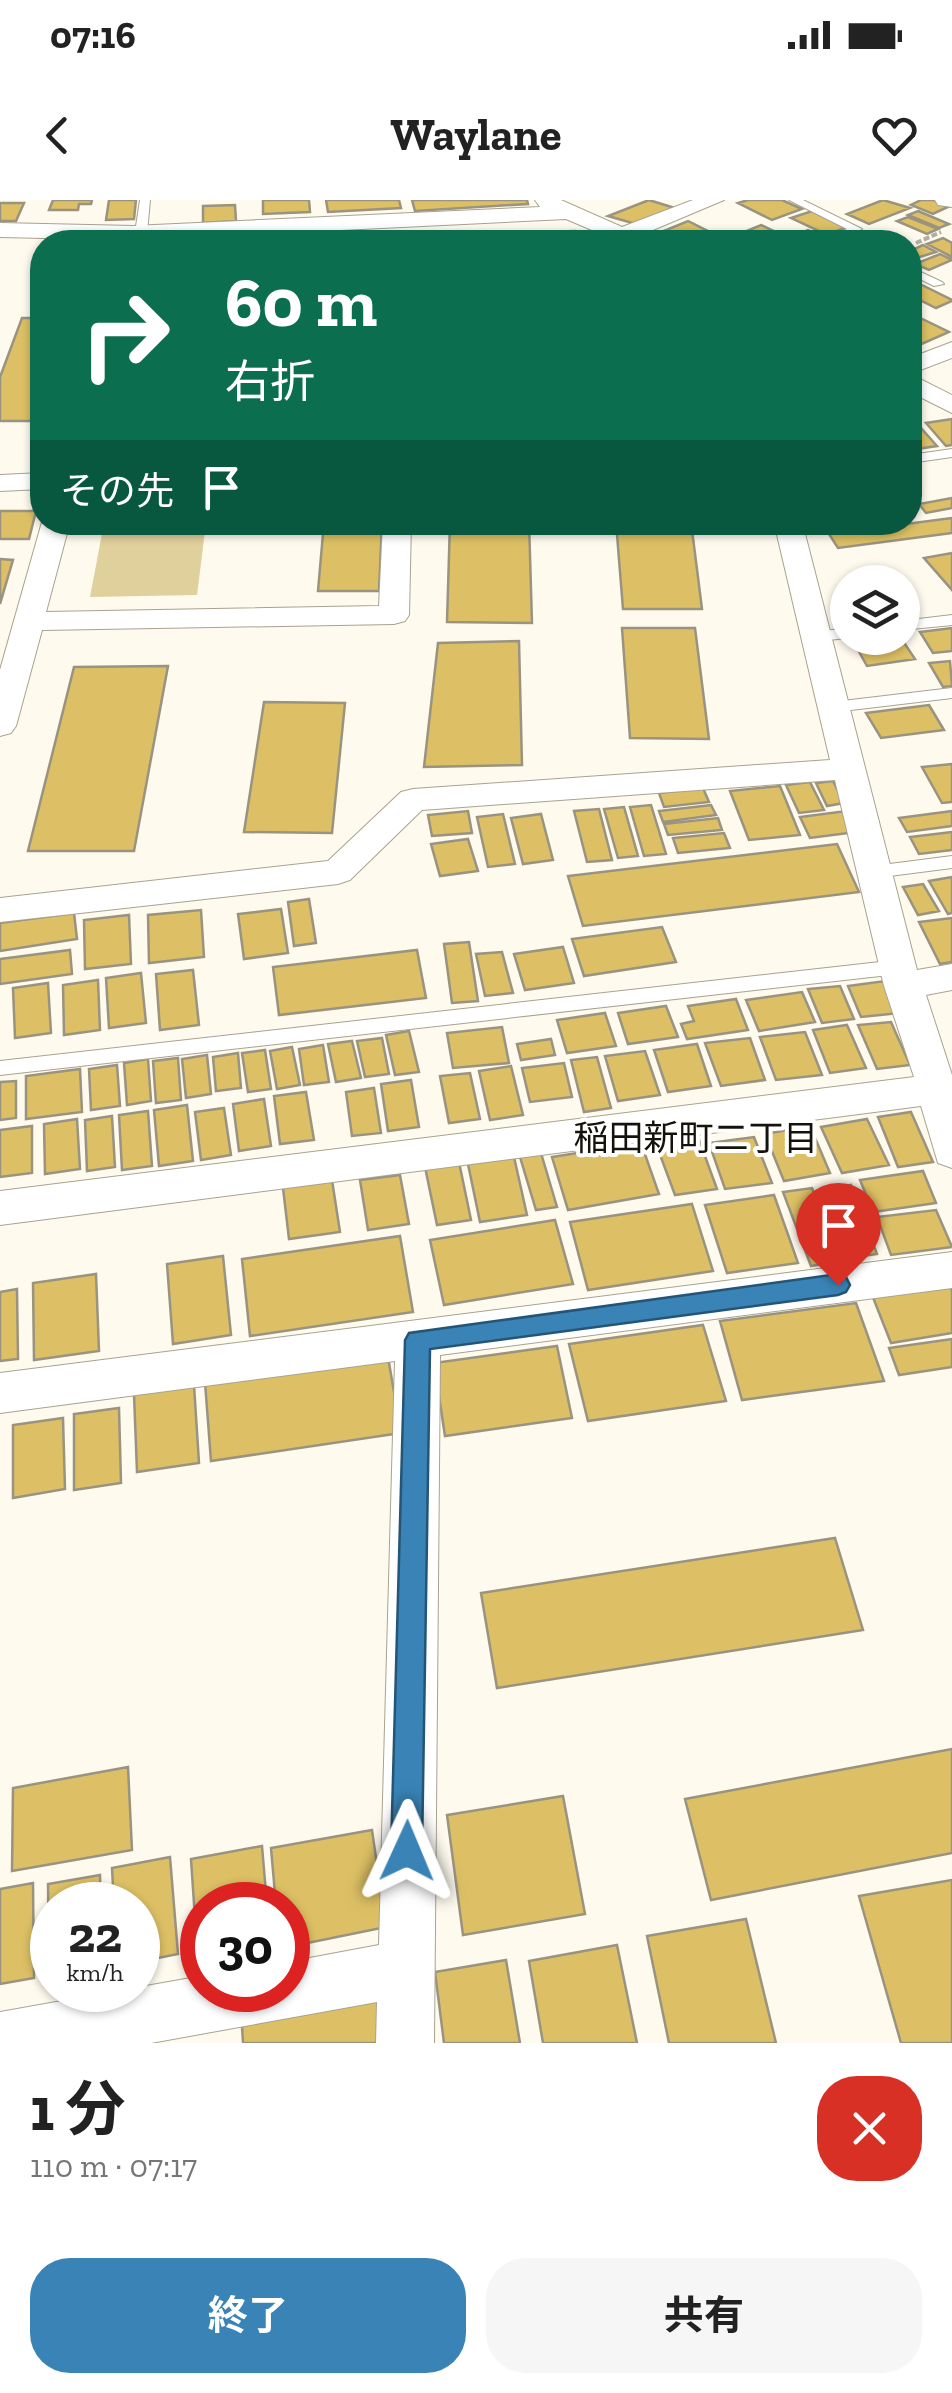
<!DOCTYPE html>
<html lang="ja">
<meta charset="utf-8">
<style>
:root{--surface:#fff;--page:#f6f6f6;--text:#222;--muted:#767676;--accent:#3983b6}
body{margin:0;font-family:"Zilla Slab","Noto Sans JP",serif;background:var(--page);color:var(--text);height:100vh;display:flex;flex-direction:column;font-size:38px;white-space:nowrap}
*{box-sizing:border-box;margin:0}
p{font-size:32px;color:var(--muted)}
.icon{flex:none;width:55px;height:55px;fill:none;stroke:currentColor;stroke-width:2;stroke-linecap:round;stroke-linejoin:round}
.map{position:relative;height:1843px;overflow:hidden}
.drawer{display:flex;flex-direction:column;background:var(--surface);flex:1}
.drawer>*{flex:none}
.guide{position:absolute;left:30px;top:30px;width:892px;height:305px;border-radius:40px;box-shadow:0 2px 8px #0004;background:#0b6e4f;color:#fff;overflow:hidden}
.tools{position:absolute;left:830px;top:365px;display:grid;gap:20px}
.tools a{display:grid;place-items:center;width:90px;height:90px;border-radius:50%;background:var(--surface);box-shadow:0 2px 8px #0004;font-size:50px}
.speed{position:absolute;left:30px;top:1682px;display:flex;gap:20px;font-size:50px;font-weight:700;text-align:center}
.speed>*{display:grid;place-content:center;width:130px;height:130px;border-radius:50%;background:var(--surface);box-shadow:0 2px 8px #0004;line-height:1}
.speed small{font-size:25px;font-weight:400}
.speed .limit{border:15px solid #d22;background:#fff;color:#111}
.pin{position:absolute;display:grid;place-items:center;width:85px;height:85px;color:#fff;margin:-102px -42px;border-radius:50% 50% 50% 0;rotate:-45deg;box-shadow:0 0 10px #0007}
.pin .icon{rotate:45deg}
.me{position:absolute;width:110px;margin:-55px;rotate:1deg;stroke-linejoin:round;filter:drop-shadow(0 0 8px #0008)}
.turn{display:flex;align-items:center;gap:35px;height:210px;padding:0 30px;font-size:45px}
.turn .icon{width:130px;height:130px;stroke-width:2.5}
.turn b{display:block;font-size:70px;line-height:85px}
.then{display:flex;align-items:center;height:95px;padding:0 30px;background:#0003;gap:20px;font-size:38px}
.round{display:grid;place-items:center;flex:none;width:105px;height:105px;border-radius:40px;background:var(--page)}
.head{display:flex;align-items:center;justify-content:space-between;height:170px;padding:0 30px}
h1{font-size:60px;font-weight:700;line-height:75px}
.primary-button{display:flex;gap:20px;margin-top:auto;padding:20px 30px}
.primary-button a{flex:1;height:115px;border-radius:40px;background:var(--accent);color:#fff;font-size:40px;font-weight:700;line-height:115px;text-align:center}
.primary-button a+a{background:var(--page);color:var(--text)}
.status{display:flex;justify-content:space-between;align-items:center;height:70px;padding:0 50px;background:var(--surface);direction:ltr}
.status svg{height:28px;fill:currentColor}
header{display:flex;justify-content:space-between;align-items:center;height:130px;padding:0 30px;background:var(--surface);font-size:45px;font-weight:700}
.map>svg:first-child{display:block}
</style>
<div class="status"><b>07:16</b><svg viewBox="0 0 49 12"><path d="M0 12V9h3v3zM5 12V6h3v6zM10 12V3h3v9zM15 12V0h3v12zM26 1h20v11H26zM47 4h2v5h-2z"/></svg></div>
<header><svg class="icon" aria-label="back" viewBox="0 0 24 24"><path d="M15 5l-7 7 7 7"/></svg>Waylane<svg class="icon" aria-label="heart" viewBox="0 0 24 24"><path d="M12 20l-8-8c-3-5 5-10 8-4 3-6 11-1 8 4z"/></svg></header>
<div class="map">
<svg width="952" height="1843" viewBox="0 0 952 1843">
<rect width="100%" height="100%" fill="#fefaee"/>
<path fill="#e0d09c" d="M 104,323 L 206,323 L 197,395 L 90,397 Z"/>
<path fill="#ddc065" stroke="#999380" stroke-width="2.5" d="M 53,0 L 92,0 L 91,4 L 79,4 L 78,10 L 49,10 Z
M 109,0 L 136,0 L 134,19 L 106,20 Z
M 263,0 L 309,0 L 310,12 L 263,14 Z
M 326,0 L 399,0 L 401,8 L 328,12 Z
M 412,0 L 527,0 L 528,4 L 415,11 Z
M 649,0 L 678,9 L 639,25 L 608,16 Z
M 748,0 L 782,0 L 802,9 L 772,20 L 738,3 Z
M 883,0 L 910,8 L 869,24 L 847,14 Z
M 921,0 L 934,0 L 950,6 L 933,14 L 911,5 Z
M 0,3 L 24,3 L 16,21 L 0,21 Z
M 235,5 L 236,21 L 203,23 L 203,6 Z
M 812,11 L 847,27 L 827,35 L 791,18 Z
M 918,11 L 949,24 L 939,28 L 908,15 Z
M 908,17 L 938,29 L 927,34 L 897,21 Z
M 688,21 L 712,33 L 684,42 L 661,32 Z
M 761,25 L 788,38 L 808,30 L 822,36 L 806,42 L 767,42 L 744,32 Z
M 575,31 L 576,37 L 503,39 L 502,33 Z
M 736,32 L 759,42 L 719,39 Z
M 943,38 L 952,43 L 952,57 L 927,44 Z
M 923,45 L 936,52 L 910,60 L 910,51 Z
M 940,54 L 952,60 L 929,70 L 915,64 Z
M 922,85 L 952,100 L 952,101 L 936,108 L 910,95 L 910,90 Z
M 910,113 L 949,132 L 910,149 Z
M 22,118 L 42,118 L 42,221 L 0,221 L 0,177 Z
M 952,219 L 952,245 L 946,246 L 926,223 Z
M 921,228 L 937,246 L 910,250 L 910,230 Z
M 952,298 L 952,308 L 926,313 L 919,304 Z
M 0,311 L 36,311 L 29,339 L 0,339 Z
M 952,318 L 952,333 L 838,348 L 829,334 Z
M 324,322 L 382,322 L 379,391 L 318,391 Z
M 450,322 L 529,322 L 532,423 L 447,422 Z
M 616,322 L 691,322 L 702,409 L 623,409 Z
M 952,353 L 952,390 L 924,358 Z
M 0,359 L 13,360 L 0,404 Z
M 622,428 L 695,428 L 709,539 L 630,538 Z
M 952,428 L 952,451 L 933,453 L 920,432 Z
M 879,438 L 901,438 L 915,459 L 867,466 L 853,441 Z
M 519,441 L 522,565 L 424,567 L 438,443 Z
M 950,461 L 952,486 L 943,487 L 929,463 Z
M 168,466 L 134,651 L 28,651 L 74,467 Z
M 264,502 L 345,503 L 332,633 L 244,632 Z
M 929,505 L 944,530 L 881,538 L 866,513 Z
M 952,564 L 952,602 L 942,603 L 922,567 Z
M 833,581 L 844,603 L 827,606 L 816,583 Z
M 810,582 L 824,610 L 799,613 L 786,585 Z
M 780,586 L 800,635 L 749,640 L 730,591 Z
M 703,588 L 709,602 L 664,607 L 659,593 Z
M 651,605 L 666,654 L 644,656 L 630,607 Z
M 711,605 L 716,615 L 663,622 L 659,611 Z
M 624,607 L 638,656 L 618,658 L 604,609 Z
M 599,609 L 612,660 L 587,662 L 574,611 Z
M 468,611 L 472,633 L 432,636 L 428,615 Z
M 846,611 L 856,632 L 810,638 L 800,617 Z
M 952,611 L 952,626 L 907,632 L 899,618 Z
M 503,614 L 515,664 L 488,667 L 477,617 Z
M 541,614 L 553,660 L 523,664 L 511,618 Z
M 718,618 L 722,630 L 668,635 L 664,624 Z
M 952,632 L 952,650 L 919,654 L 910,637 Z
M 724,633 L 730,648 L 678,653 L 673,638 Z
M 468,639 L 478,671 L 440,676 L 431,644 Z
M 837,644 L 859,692 L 583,726 L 568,676 Z
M 952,677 L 952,713 L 948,714 L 929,681 Z
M 923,684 L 939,711 L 918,715 L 903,687 Z
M 309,699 L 316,743 L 294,746 L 288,702 Z
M 281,709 L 288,753 L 244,759 L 238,714 Z
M 201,710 L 204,757 L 149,763 L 148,715 Z
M 74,713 L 77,739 L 0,751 L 0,723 Z
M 129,715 L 131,764 L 85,769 L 84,720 Z
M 952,718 L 952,762 L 940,764 L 919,722 Z
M 662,727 L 676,762 L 584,776 L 572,739 Z
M 469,742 L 478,801 L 452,803 L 444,744 Z
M 563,747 L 574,783 L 525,790 L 514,754 Z
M 70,750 L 72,774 L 0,784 L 0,759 Z
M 417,750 L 426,798 L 279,815 L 273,767 Z
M 502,752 L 513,793 L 485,796 L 476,754 Z
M 193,770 L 199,825 L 160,830 L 156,774 Z
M 141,773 L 146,823 L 109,828 L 106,778 Z
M 98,780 L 100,830 L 64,835 L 63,785 Z
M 885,781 L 900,813 L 861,817 L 848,786 Z
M 48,783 L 51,833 L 15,838 L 13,788 Z
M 840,786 L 854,819 L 822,823 L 808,789 Z
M 802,792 L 815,822 L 759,831 L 746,800 Z
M 736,799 L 748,830 L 687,839 L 681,824 L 694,821 L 688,806 Z
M 666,806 L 678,837 L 628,844 L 618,813 Z
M 605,813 L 616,846 L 567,853 L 557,820 Z
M 891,822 L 910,865 L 877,869 L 858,825 Z
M 847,825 L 866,868 L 830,873 L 813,830 Z
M 502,827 L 509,863 L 453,868 L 447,833 Z
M 409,831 L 419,872 L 395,875 L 386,835 Z
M 805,832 L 822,875 L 776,880 L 760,837 Z
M 382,838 L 389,874 L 365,877 L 357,841 Z
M 750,838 L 765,880 L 721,886 L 705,843 Z
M 551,839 L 555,855 L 521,860 L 517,844 Z
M 352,841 L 361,878 L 336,882 L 328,844 Z
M 697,844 L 711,886 L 668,892 L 654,850 Z
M 323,845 L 329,882 L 304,885 L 299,849 Z
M 292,847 L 300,885 L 277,889 L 270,851 Z
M 265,850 L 271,889 L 248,892 L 242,853 Z
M 645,851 L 660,895 L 618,901 L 605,856 Z
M 238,853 L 241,888 L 216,891 L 213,857 Z
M 207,855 L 211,894 L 186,898 L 182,859 Z
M 597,857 L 611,908 L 584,912 L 571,860 Z
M 178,858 L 181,900 L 156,903 L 153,861 Z
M 148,859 L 151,901 L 127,905 L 124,863 Z
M 564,863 L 572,897 L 530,902 L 522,868 Z
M 117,865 L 120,906 L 91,910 L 89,869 Z
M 511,866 L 523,915 L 490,920 L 479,871 Z
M 80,869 L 82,912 L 26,919 L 26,876 Z
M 470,873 L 480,919 L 449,923 L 440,876 Z
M 411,880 L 419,927 L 388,931 L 381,884 Z
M 16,881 L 16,918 L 0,920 L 0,882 Z
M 374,888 L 381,933 L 352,936 L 346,892 Z
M 306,892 L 314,940 L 280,944 L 274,896 Z
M 264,899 L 271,946 L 239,951 L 233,904 Z
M 187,905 L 193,961 L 159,966 L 154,910 Z
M 224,908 L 231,955 L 201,960 L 195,912 Z
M 148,911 L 152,966 L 122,970 L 119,915 Z
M 911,912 L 933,962 L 898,967 L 878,917 Z
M 112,916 L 115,967 L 87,971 L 85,920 Z
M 77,919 L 80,969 L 45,974 L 44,924 Z
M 867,919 L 889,965 L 842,973 L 821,927 Z
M 32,926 L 32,973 L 0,977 L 0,930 Z
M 810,926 L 830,973 L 784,981 L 765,934 Z
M 698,937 L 717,989 L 675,995 L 656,944 Z
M 754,937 L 772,983 L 725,989 L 709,943 Z
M 641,943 L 659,994 L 568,1010 L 552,957 Z
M 541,953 L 557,1007 L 536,1010 L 520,957 Z
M 514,957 L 527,1015 L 480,1022 L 468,964 Z
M 459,962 L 471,1020 L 437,1025 L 425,967 Z
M 923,971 L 936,1003 L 873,1012 L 860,980 Z
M 400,975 L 409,1024 L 368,1030 L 360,980 Z
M 332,980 L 340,1032 L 289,1039 L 283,988 Z
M 851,985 L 877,1054 L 848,1058 L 824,989 Z
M 812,988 L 841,1061 L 811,1066 L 783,992 Z
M 774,995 L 798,1063 L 727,1073 L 705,1005 Z
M 692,1004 L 713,1071 L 588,1090 L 570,1022 Z
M 936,1010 L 952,1047 L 891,1055 L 877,1017 Z
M 555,1020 L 573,1084 L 444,1105 L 430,1040 Z
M 400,1036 L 413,1112 L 250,1136 L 242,1059 Z
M 223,1056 L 231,1135 L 173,1144 L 167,1064 Z
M 96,1074 L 99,1151 L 34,1160 L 33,1083 Z
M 948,1083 L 952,1091 L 952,1133 L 891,1143 L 872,1095 Z
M 17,1089 L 18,1159 L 0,1161 L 0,1092 Z
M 856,1103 L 884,1181 L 742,1200 L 720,1121 Z
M 703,1125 L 726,1201 L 588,1221 L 569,1144 Z
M 952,1139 L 952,1167 L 899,1175 L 889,1148 Z
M 557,1146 L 572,1218 L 445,1236 L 434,1163 Z
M 388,1157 L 401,1233 L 211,1261 L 205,1182 Z
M 194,1185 L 199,1263 L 137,1272 L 134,1194 Z
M 119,1208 L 121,1283 L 74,1290 L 74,1214 Z
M 63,1218 L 65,1289 L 13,1298 L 13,1225 Z
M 835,1338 L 863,1430 L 497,1488 L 481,1393 Z
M 952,1549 L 952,1653 L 711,1700 L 685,1599 Z
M 128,1567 L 132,1650 L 12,1671 L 13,1588 Z
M 563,1596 L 585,1714 L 463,1735 L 447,1615 Z
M 372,1630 L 386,1727 L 288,1747 L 288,1705 L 276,1705 L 271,1648 Z
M 262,1646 L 267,1705 L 202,1705 L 202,1763 L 198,1763 L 191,1659 Z
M 170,1657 L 178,1754 L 138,1762 L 138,1705 L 114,1705 L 112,1668 Z
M 100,1675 L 101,1705 L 52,1705 L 52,1784 L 49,1785 L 48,1684 Z
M 952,1680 L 952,1843 L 901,1843 L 859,1696 Z
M 33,1683 L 34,1778 L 0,1784 L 0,1689 Z
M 746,1719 L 776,1843 L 669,1843 L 647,1736 Z
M 617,1745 L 637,1843 L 543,1843 L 529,1761 Z
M 506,1760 L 520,1843 L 444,1843 L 435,1772 Z
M 380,1799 L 385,1843 L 243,1843 L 242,1826 Z"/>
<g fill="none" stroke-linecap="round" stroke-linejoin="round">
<defs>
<path id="lane" d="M 140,0 L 150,0 L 147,33 L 141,36 L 135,33 Z
M 789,0 L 803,0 L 862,29 L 831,42 L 817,42 L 847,29 Z
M 910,67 L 942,82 L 944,84 L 934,86 L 910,74 Z
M 952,249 L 952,257 L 910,263 L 910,255 Z
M 952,415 L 952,425 L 902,430 L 902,421 Z
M 848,429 L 848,438 L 817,441 L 809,436 L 817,431 Z
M 952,488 L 952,498 L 834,512 L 826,507 L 834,502 Z
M 952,656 L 952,668 L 874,678 L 865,672 L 874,666 Z
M 898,760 L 907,767 L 898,774 L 0,875 L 0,861 Z"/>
<path id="street" d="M 535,0 L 561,0 L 622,27 L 693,0 L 724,0 L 641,35 L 648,42 L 620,42 L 566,19 L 133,40 L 0,37 L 0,23 L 133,26 L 540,7 Z
M 935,0 L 952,0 L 952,7 L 938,5 Z
M 952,142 L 952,158 L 910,174 L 952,195 L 952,213 L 910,192 L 910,158 Z
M 42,273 L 42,289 L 0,291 L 0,275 Z
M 42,322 L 70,322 L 46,412 L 379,406 L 383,322 L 411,322 L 409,415 L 405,421 L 394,424 L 42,430 L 16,526 L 11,533 L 0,536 L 0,470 Z
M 774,322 L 802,322 L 917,770 L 952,764 L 952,790 L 926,795 L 952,875 L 952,968 L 938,963 L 921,906 L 0,1025 L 0,991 L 914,877 L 884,786 L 835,580 L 422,610 L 350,680 L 338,684 L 0,722 L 0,698 L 328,661 L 401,592 L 413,589 L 830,560 Z
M 952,1052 L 952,1088 L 440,1155 L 434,1843 L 376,1843 L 377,1802 L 151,1843 L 0,1843 L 0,1812 L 202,1776 L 202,1790 L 288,1790 L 288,1762 L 379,1745 L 395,1161 L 0,1213 L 0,1173 Z"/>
</defs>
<use href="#lane" stroke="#a8a390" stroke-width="2"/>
<use href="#street" stroke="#a8a390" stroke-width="2"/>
<path stroke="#b0ada2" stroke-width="4" stroke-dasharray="6 2.5" stroke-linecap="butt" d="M 916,43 L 941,32"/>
<use href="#lane" fill="#fff" fill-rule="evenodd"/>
<use href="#street" fill="#fff" fill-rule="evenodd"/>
</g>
<path fill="#3983b6" stroke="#255576" stroke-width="2.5" d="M 838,1074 L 846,1077 L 850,1085 L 846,1092 L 838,1095 L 430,1149 L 422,1651 L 418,1662 L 407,1667 L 396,1662 L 391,1651 L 405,1140 L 409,1133 Z"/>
<g text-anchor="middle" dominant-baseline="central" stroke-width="8" stroke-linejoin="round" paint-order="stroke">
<g font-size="35" fill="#14120b" stroke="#fff">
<text x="696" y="938">稲田新町二丁目</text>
</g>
</g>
</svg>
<div class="tools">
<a><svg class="icon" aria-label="layers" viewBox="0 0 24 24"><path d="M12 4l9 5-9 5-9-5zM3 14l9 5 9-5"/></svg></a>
</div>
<div class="speed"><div>22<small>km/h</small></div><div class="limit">30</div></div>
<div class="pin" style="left:838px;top:1085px;background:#d93025"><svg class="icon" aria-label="arrive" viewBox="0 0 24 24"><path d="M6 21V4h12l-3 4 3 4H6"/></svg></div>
<svg class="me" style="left:407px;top:1651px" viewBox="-20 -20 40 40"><path d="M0-17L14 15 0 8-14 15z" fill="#3983b6" stroke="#fff" stroke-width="4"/></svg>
<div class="guide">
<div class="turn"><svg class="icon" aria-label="right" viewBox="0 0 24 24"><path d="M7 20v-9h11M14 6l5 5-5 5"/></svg><div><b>60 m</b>右折</div></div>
<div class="then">その先<svg class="icon" aria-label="arrive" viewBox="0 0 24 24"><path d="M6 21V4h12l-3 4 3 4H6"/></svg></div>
</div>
</div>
<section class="drawer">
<div class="head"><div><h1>1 分</h1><p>110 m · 07:17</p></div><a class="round" style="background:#d93025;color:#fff"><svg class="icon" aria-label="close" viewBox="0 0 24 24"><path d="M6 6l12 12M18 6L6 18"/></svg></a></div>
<div class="primary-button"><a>終了</a><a>共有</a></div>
</section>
